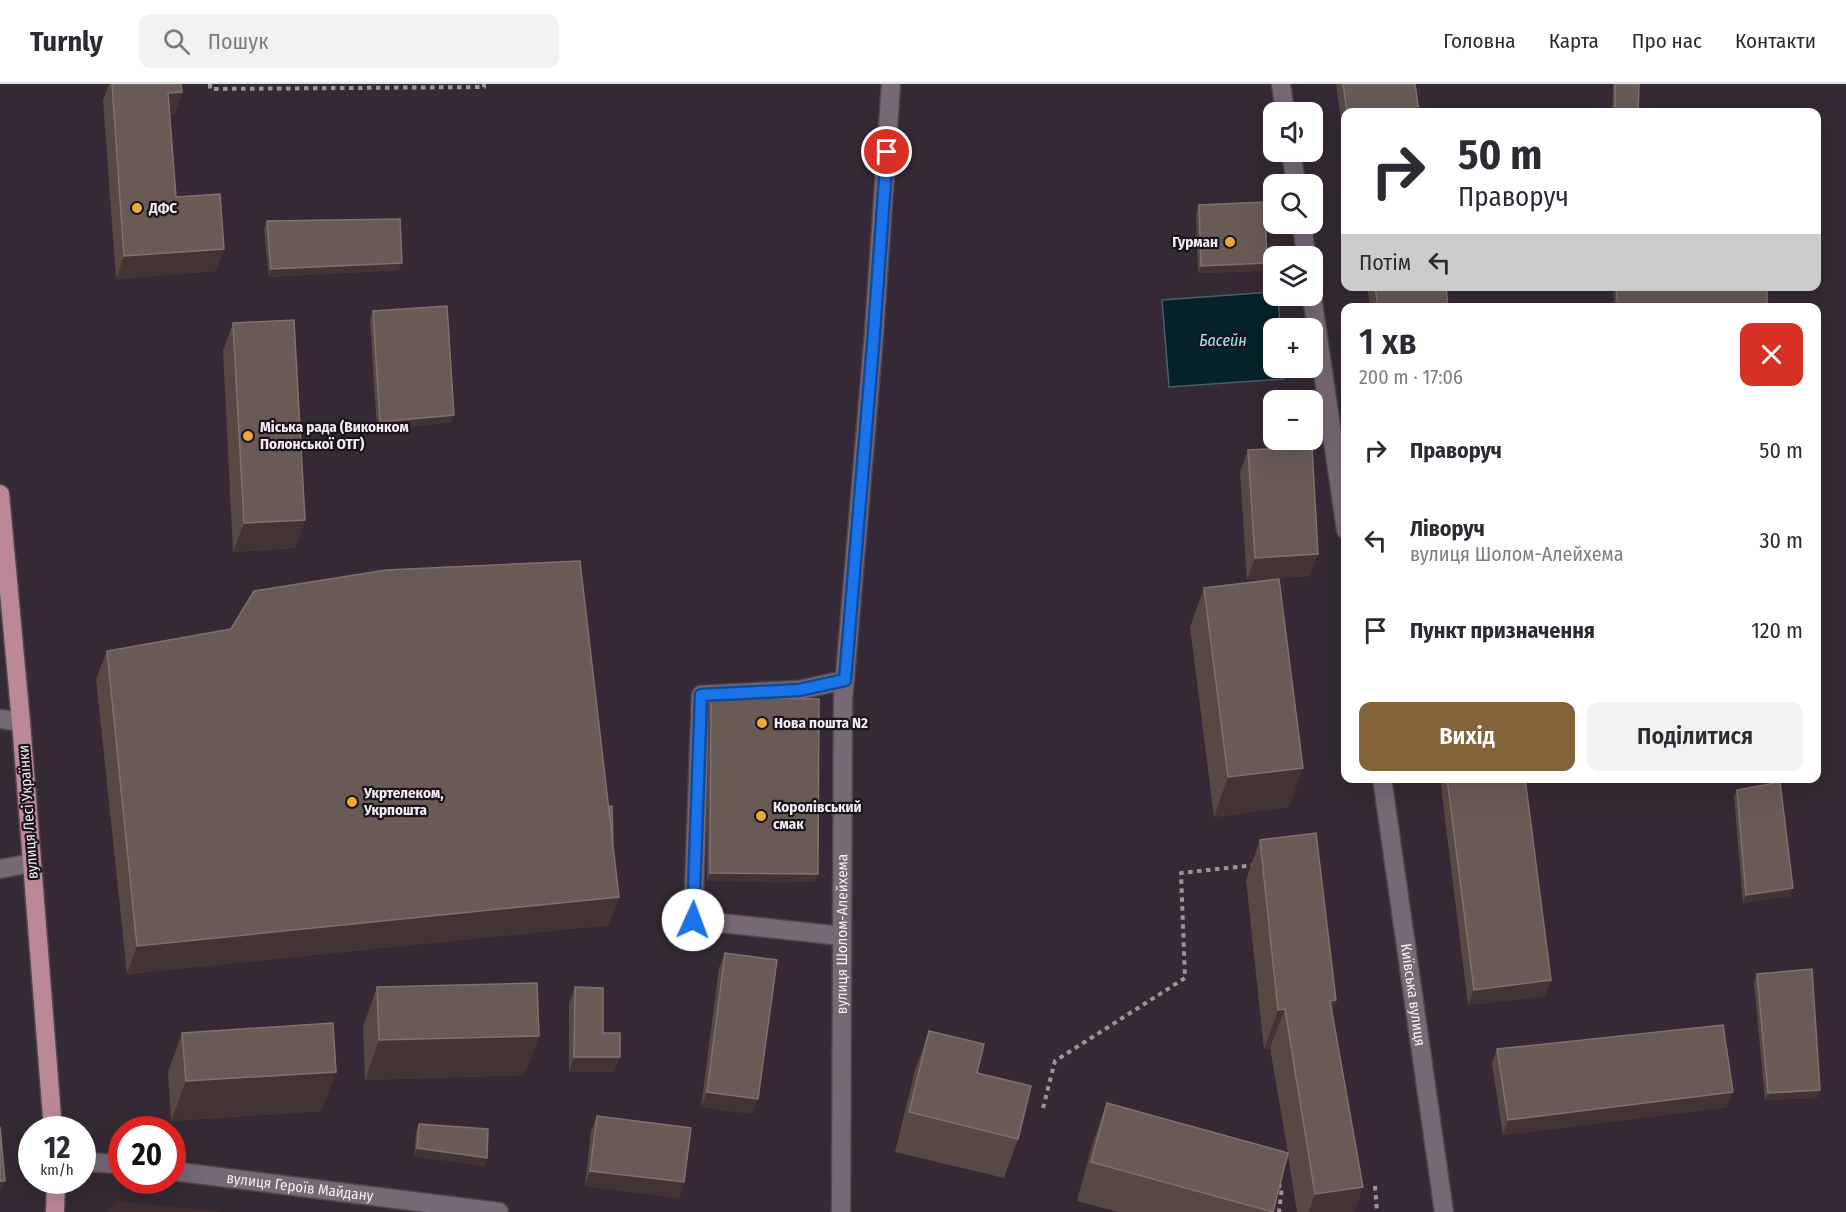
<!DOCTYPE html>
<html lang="uk">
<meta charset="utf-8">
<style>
:root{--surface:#fff;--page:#f2f2f3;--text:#2b2b33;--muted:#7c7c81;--line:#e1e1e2;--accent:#836337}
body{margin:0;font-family:"Fira Sans Condensed",sans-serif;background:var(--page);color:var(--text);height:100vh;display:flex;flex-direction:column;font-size:22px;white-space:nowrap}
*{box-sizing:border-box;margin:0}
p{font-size:20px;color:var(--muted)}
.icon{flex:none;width:33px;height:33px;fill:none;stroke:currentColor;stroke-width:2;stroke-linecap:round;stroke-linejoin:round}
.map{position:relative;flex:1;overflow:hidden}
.details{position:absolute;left:1341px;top:219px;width:480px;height:480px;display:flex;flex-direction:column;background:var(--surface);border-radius:12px;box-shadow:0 6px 24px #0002}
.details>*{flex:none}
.banner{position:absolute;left:1341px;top:24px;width:480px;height:183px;border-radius:12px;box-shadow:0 6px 24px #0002;background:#fff;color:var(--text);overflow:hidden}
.buttons{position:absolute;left:1263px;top:18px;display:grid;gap:12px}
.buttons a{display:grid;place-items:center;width:60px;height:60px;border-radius:12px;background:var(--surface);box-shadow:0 6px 24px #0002;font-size:30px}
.speed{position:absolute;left:18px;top:1032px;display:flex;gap:12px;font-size:30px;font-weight:700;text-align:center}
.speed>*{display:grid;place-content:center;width:78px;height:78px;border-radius:50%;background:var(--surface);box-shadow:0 6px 24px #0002;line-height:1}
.speed small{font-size:15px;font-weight:400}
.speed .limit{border:9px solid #d22;background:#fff;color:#111}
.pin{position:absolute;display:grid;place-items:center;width:51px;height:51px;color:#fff;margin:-26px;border:3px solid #fff;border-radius:50%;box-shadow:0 2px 6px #0007}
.me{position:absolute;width:66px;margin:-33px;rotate:2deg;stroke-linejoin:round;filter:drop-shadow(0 0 4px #0008)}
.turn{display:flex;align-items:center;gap:21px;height:126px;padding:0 18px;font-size:27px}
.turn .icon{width:78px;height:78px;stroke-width:2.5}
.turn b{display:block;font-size:42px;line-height:51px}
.then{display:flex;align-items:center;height:57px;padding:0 18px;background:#0003;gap:12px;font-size:22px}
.round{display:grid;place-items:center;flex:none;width:63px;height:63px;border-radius:12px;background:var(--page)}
.head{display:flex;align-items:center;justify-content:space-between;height:102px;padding:0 18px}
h1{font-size:36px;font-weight:600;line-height:45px}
.cta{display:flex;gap:12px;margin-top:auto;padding:12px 18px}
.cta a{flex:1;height:69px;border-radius:12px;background:var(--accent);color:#fff;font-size:24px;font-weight:600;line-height:69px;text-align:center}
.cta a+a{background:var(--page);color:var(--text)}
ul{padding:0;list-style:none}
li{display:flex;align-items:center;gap:18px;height:90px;padding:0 18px}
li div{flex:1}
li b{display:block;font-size:22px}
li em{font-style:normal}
header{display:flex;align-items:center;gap:36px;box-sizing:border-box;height:84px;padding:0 30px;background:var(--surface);border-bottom:2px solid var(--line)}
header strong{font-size:28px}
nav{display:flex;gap:33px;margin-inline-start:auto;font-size:21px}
.search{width:420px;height:54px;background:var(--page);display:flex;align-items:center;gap:15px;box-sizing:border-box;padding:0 21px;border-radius:12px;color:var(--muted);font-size:22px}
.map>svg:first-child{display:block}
</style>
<header>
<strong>Turnly</strong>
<div class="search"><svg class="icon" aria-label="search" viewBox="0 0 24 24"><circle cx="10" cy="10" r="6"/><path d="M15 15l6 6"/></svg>Пошук</div>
<nav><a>Головна</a><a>Карта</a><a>Про нас</a><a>Контакти</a></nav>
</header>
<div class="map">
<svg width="1846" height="1128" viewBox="0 0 1846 1128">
<rect width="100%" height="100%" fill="#342934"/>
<path fill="#432f31" d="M 116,1117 L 227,1128 L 106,1128 Z"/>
<path fill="#05212a" stroke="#4d5e67" stroke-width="1.5" d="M 1273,208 L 1274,212 L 1278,212 L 1280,244 L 1274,244 L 1274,284 L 1283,284 L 1284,295 L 1169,303 L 1162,216 Z"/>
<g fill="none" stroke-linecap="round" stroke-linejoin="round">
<defs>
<g id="minor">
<path d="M 1281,0 L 1285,28"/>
<path d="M 1291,68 L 1296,100"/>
<path d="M 1302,140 L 1306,172"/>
<path d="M 1312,212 L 1346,446"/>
<path d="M 0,635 L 21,638"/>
<path id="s1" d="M 1382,694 L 1444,1128"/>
<path d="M 0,785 L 32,779"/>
<path d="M 842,852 L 693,836 L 701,611 L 799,606 L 845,596"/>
<path d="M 82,1078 L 122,1080"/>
<path id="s2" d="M 172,1087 L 499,1128"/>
<path id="s3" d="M 841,1128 L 843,616 L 874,249 L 891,0"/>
</g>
<path id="major" d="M 0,410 L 21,638 L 53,1046
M 55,1128 L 56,1096"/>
</defs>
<use href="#minor" stroke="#504650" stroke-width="21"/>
<use href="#major" stroke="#504650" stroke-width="21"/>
<path stroke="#9d939d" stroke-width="4" stroke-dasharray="4.5 4.5" stroke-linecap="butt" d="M 210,0 L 210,5 L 484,3 L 484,0
M 1043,1024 L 1055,977 L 1185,894 L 1181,789 L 1255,781
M 1277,1101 L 1282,1103 L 1279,1128
M 1375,1102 L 1377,1128"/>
<use href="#minor" stroke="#766875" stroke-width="18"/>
<use href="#major" stroke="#ba8897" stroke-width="18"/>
</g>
<path fill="#584843" d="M 109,0 L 181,0 L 182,8 L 174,31 L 170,31 L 176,113 L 224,165 L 216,187 L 116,195 L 103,16 Z
M 1336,0 L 1415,0 L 1419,28 L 1346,28 L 1346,69 Z
M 1613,0 L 1639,0 L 1638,28 L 1612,28 Z
M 1199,121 L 1267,179 L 1264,187 L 1198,189 L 1196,129 Z
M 267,137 L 399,186 L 269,193 L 264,145 Z
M 1367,202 L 1446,202 L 1448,224 L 1370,224 Z
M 1613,202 L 1767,202 L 1767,224 L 1614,224 Z
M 373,227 L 451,338 L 377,346 L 370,235 Z
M 233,239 L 305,436 L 295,464 L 233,468 L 223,267 Z
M 1248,366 L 1310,492 L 1247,496 L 1240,388 Z
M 1204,504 L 1289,723 L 1214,733 L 1190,543 Z
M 107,567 L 613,763 L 619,813 L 609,841 L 127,890 L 96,595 Z
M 711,613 L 818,790 L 815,798 L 707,797 L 708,621 Z
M 1440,694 L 1525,694 L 1551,896 L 1545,912 L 1468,921 Z
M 1737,706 L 1790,812 L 1743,819 L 1734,713 Z
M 1260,756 L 1336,916 L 1332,927 L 1363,1103 L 1354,1128 L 1297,1128 L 1288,1071 L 1272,1128 L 1118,1128 L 1077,1117 L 1093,1058 L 1107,1019 L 1288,1069 L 1270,964 L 1264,965 L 1246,796 Z
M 725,869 L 753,1030 L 701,1023 L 719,884 Z
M 1757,890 L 1820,1006 L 1817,1014 L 1765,1016 L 1754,898 Z
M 377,903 L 539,952 L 524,991 L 365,996 L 363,943 Z
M 575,903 L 603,949 L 614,988 L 569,988 L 569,919 Z
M 929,947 L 977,989 L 1018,1055 L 1004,1094 L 895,1068 L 915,986 Z
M 182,949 L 322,1027 L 171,1037 L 168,988 Z
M 1497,965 L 1727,1023 L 1503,1051 L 1492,980 Z
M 597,1032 L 684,1098 L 679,1114 L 585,1102 L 591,1047 Z
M 419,1040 L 485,1082 L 414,1072 L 416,1048 Z"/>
<path fill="#423435" d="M 182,8 L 174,31 L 160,32 L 168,9 Z
M 224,165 L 216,187 L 116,195 L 124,172 Z
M 402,179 L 399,186 L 269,193 L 271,185 Z
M 1267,179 L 1264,187 L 1198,189 L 1201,182 Z
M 454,331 L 451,338 L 377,346 L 380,338 Z
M 305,436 L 295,464 L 233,468 L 244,439 Z
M 1318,470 L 1310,492 L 1247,496 L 1255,474 Z
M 1303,684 L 1289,723 L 1214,733 L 1228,693 Z
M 710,789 L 818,790 L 815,798 L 707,797 Z
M 1793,804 L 1790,812 L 1743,819 L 1746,811 Z
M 619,813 L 609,841 L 127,890 L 137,862 Z
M 1551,896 L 1545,912 L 1468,921 L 1474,906 Z
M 1336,916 L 1322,956 L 1330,917 Z
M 1285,925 L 1270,964 L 1264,965 L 1278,926 Z
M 539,952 L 524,991 L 365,996 L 379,956 Z
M 574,973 L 620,973 L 614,988 L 569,988 Z
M 336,988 L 322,1027 L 171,1037 L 186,997 Z
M 1820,1006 L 1817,1014 L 1765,1016 L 1768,1009 Z
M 707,1008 L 758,1015 L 753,1030 L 701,1023 Z
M 1733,1008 L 1727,1023 L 1503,1051 L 1508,1036 Z
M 417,1064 L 487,1074 L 485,1082 L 414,1072 Z
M 590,1087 L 684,1098 L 679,1114 L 585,1102 Z
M 0,1097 L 5,1097 L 0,1110 Z
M 1363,1103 L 1354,1128 L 1309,1128 L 1315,1110 Z"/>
<path fill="#695a56" stroke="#7e716f" stroke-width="1.5" d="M 112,0 L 181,0 L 182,8 L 168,9 L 176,113 L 220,110 L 224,165 L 124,172 Z
M 1343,0 L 1415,0 L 1419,28 L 1347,28 Z
M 1615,0 L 1639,0 L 1638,28 L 1615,28 Z
M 1265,118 L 1267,179 L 1201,182 L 1199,121 Z
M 400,135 L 402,179 L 271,185 L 267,137 Z
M 1375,202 L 1446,202 L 1448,224 L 1378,224 Z
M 1616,202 L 1767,202 L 1767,224 L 1618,224 Z
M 447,222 L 454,331 L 380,338 L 373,227 Z
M 294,236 L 305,436 L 244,439 L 233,239 Z
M 1312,363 L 1318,470 L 1255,474 L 1248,366 Z
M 580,477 L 619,813 L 137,862 L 107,567 L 231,545 L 254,507 L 386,486 Z
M 1279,495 L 1303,684 L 1228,693 L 1204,504 Z
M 711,613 L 819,615 L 818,790 L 710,789 Z
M 1447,694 L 1525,694 L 1551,896 L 1474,906 Z
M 1780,698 L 1793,804 L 1746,811 L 1737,706 Z
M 612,722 L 613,763 L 609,723 Z
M 1316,749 L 1336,916 L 1330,917 L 1363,1103 L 1315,1110 L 1285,925 L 1278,926 L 1260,756 Z
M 725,869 L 777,876 L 758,1015 L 707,1008 Z
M 1812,885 L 1820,1006 L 1768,1009 L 1757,890 Z
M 537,899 L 539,952 L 379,956 L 377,903 Z
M 575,903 L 603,904 L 603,949 L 620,949 L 620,973 L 574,973 Z
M 333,939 L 336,988 L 186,997 L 182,949 Z
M 1723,941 L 1733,1008 L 1508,1036 L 1497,965 Z
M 929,947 L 984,960 L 977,989 L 1031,1002 L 1018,1055 L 909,1028 Z
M 1107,1019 L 1288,1069 L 1273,1128 L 1091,1078 Z
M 597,1032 L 691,1044 L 684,1098 L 590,1087 Z
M 419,1040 L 488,1045 L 487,1074 L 417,1064 Z
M 0,1043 L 5,1097 L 0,1097 Z"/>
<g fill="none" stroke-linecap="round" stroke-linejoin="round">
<defs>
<path id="route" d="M 693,836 L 701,611 L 799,606 L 845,596 L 874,249 L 887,68"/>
</defs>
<use href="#route" stroke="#114b97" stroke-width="15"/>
<use href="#route" stroke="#1a73e8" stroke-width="10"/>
</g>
<g fill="#eea83c" stroke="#191419" stroke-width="2">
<circle cx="137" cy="124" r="6"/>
<circle cx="1230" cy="158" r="6"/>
<circle cx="248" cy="352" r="6"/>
<circle cx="762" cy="639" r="6"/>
<circle cx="352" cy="718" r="6"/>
<circle cx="761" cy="732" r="6"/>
</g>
<g text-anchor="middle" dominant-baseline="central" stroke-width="4.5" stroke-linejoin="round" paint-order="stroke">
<g font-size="15" font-weight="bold" fill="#f4ecf4" stroke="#191419" text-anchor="start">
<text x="149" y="124">ДФС</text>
<text x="1218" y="158" text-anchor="end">Гурман</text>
<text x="260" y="343">Міська рада (Виконком<tspan x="260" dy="17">Полонської ОТГ)</tspan></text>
<text x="774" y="639">Нова пошта N2</text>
<text x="364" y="709">Укртелеком,<tspan x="364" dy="17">Укрпошта</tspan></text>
<text x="773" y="723">Королівський<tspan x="773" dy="17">смак</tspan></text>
</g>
<g font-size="15" fill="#f4ecf4" stroke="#191419">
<text transform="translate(28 728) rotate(-94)">вулиця Лесі Українки</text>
<text stroke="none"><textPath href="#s3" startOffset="278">вулиця Шолом-Алейхема</textPath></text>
<text stroke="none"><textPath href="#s1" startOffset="219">Київська вулиця</textPath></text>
<text stroke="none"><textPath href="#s2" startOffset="129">вулиця Героїв Майдану</textPath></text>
</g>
<g font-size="16" font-style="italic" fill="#a0e6fd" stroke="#191419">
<text x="1223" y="256">Басейн</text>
</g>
</g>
</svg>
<div class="buttons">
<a><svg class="icon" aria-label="sound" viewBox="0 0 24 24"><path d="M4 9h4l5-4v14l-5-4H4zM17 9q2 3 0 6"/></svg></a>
<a><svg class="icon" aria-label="search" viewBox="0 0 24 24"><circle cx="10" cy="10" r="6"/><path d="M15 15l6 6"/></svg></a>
<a><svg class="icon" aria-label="layers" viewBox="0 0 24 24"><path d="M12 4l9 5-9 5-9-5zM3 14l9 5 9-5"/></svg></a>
<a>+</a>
<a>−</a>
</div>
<div class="speed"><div>12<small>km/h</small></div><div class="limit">20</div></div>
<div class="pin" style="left:887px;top:68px;background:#d93025"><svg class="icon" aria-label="arrive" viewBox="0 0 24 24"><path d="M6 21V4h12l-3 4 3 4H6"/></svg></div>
<svg class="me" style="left:693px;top:836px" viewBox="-20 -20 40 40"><circle r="19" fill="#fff"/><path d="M0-13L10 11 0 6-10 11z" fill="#1a73e8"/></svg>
<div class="banner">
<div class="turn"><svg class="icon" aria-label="right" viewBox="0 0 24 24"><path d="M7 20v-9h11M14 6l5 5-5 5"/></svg><div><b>50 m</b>Праворуч</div></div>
<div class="then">Потім<svg class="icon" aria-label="left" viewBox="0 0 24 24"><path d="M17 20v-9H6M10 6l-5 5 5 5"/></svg></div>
</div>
<section class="details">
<div class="head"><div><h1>1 хв</h1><p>200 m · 17:06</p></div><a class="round" style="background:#d93025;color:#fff"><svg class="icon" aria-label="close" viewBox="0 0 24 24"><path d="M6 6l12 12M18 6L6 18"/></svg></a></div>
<ul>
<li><svg class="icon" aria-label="right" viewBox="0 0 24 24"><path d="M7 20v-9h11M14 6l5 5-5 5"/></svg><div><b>Праворуч</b></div><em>50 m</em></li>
<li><svg class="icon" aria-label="left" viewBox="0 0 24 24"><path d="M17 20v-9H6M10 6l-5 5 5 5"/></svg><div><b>Ліворуч</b><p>вулиця Шолом-Алейхема</p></div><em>30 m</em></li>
<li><svg class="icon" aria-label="arrive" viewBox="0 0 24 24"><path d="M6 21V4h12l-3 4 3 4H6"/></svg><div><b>Пункт призначення</b></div><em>120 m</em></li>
</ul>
<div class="cta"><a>Вихід</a><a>Поділитися</a></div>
</section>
</div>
